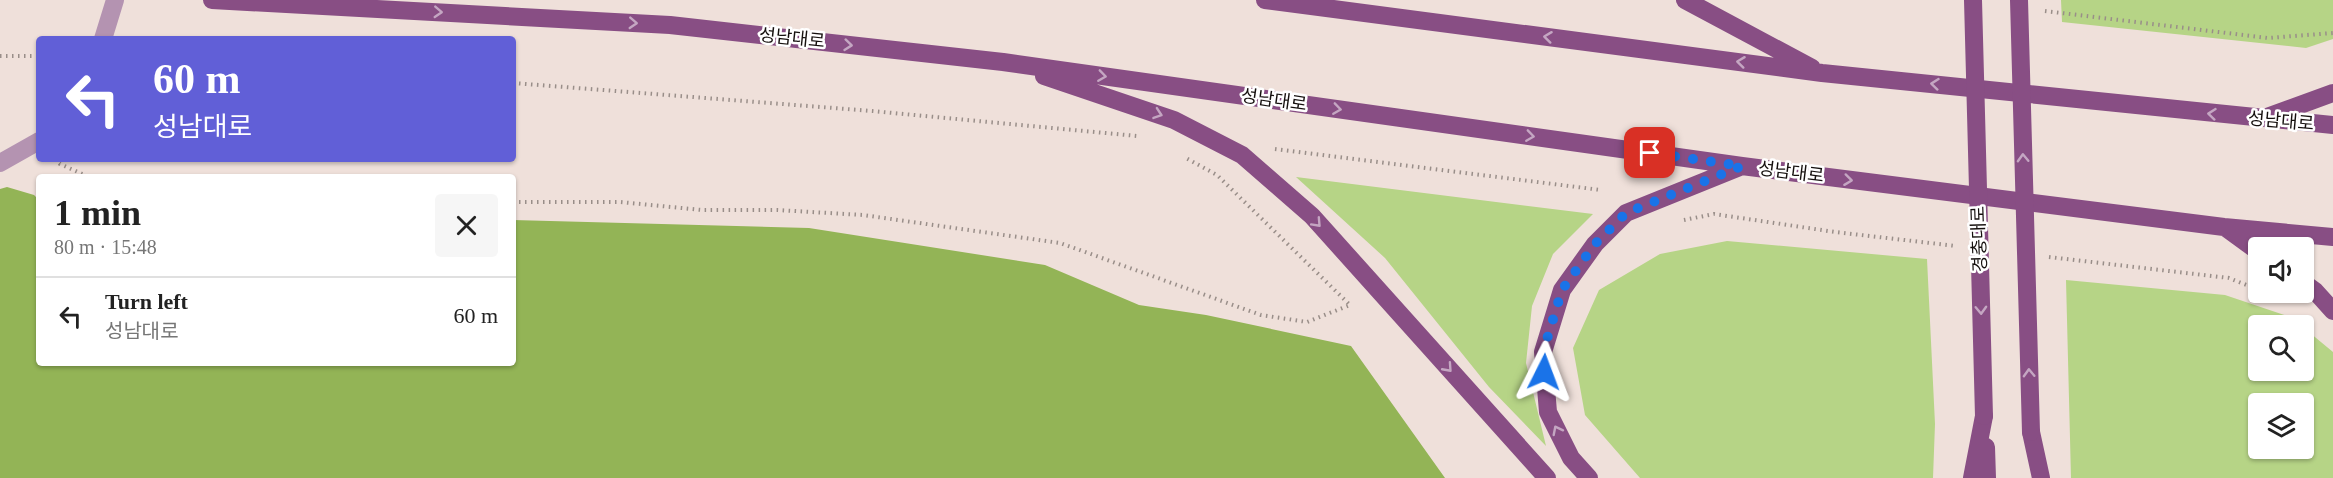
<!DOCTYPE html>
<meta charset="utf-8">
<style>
:root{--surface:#fff;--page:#f6f6f6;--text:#222;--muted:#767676;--line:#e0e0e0}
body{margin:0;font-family:"Times New Roman","Noto Sans KR",serif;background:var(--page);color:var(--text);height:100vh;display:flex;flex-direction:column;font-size:22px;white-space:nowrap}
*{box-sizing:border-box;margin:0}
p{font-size:20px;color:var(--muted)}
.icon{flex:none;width:33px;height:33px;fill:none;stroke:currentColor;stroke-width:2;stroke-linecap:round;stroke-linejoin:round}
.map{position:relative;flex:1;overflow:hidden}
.panel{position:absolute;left:36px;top:174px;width:480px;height:192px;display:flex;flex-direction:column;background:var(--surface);border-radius:6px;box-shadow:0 2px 4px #0004}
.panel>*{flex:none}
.top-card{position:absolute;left:36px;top:36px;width:480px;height:126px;border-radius:6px;box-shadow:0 2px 4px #0004;background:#615fd7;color:#fff;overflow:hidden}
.controls{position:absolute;left:2248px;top:237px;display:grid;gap:12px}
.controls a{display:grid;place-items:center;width:66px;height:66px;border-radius:6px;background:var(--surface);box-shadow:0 2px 4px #0004;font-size:30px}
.pin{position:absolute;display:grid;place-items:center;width:51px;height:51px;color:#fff;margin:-26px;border-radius:12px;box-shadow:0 3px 9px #0006}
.me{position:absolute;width:66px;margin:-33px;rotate:3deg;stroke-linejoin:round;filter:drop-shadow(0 0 4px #0008)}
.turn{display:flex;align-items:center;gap:21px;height:126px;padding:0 18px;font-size:27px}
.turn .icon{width:78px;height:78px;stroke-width:2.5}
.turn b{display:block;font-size:42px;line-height:51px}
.round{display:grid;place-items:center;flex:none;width:63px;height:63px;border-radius:6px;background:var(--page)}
.overview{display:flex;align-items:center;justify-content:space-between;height:102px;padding:0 18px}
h1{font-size:36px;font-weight:700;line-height:45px}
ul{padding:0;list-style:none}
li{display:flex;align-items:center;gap:18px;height:78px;padding:0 18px;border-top:2px solid var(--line)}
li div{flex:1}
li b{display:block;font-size:22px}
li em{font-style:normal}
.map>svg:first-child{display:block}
</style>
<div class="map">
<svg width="2333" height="478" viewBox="0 0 2333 478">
<rect width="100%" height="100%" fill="#efe0da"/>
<path fill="#b6d486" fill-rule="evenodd" d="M 2061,0 L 2333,0 L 2333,39 L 2306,48 L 2062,22 Z
M 1296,177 L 1593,214 L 1553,254 L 1532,306 L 1526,363 L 1546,446 L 1489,387 L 1385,258 Z
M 1727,241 L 1927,259 L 1935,424 L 1933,478 L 1640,478 L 1585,415 L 1573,348 L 1599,290 L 1660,254 Z
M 2066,280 L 2225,295 L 2290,317 L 2300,325 L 2259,326 L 2259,370 L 2304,370 L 2304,328 L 2333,352 L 2333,478 L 2071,478 ZM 2259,404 L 2304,404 L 2304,448 L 2259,448 Z"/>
<path fill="#93b456" d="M 7,187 L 34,195 L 39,200 L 39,363 L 513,363 L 513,220 L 809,228 L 1045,265 L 1139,305 L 1206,315 L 1351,346 L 1445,478 L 0,478 L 0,189 Z"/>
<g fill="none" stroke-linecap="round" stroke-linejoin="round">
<path stroke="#998e89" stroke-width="4" stroke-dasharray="1.5 4.5" stroke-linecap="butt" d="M 2045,11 L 2268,38 L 2333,33
M 0,56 L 39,56
M 513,83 L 872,111 L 1137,136
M 1275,149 L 1601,190
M 55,159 L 60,164 L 89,177
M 513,202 L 620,202 L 702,210 L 777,210 L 863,215 L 1060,243 L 1261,315 L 1307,322 L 1350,305 L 1217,175 L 1184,157
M 1684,220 L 1714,214 L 1835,232 L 1956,246
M 2049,257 L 2229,278 L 2259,290
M 2265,292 L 2284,300"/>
<path stroke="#b493b1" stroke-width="18" d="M 103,39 L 115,0
M 0,163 L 39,141"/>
<path stroke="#884e84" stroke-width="18" d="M 212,0 L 670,25 L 1003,62 L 1742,166 L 2224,227 L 2333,237
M 1265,0 L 1822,73 L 2333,125
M 1685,0 L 1812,68
M 1044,76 L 1174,120 L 1242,155 L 1312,216 L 1547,478
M 2267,117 L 2333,93
M 2226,228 L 2259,252
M 2304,283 L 2315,291 L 2333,311
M 2031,432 L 2041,478
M 1986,447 L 1987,478
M 1589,478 L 1571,458 L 1548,412 L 1543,352 L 1562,290 L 1595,244 L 1626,213 L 1740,167
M 1972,478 L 1984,416"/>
<path stroke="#884e84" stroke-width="18" d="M 1973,0 L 1984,416
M 2019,0 L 2031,432"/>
</g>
<defs><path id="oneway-chevron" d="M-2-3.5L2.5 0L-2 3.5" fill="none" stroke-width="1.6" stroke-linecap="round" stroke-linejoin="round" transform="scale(1.5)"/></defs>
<g stroke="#c4a6c2">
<use href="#oneway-chevron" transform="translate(438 12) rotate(3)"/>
<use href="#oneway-chevron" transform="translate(633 23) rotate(3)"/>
<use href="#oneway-chevron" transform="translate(1548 37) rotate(-173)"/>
<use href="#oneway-chevron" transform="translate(848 45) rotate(6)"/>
<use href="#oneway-chevron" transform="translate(1741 62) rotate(-173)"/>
<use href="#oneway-chevron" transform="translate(1102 76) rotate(8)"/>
<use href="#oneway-chevron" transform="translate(1935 84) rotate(-174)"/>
<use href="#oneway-chevron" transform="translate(1337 109) rotate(8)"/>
<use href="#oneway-chevron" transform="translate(1158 114) rotate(19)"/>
<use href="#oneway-chevron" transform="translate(2212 114) rotate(-174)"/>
<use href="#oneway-chevron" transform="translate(1530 136) rotate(8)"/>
<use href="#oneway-chevron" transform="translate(2023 158) rotate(-92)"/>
<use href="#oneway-chevron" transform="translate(1848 180) rotate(7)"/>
<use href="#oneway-chevron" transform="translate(1317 223) rotate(47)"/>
<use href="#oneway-chevron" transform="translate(1981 310) rotate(88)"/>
<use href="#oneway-chevron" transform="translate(1448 368) rotate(48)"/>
<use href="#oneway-chevron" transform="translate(2029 373) rotate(-92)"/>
<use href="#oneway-chevron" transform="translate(1557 430) rotate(-117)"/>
</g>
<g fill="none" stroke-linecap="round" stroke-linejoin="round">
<path stroke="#1a73e8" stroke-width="10" stroke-dasharray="0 18" d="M 1544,372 L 1543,352 L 1562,290 L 1595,244 L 1626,213 L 1742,166 L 1650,153"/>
</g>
<g text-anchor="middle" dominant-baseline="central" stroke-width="5" stroke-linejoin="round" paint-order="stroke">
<g font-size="18" fill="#15100e" stroke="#fff">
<text transform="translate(792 38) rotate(6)">성남대로</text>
<text transform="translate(1274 100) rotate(8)">성남대로</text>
<text transform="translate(2281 121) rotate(5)">성남대로</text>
<text transform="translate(1791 172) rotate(7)">성남대로</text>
<text transform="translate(1979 239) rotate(-92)">경충대로</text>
</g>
</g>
</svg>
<div class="controls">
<a><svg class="icon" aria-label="sound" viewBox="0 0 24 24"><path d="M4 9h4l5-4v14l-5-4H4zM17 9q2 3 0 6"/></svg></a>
<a><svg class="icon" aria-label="search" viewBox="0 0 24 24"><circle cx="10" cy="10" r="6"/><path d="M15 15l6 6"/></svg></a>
<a><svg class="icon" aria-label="layers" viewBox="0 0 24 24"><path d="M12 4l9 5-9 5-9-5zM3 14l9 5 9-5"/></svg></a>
</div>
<div class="pin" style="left:1650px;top:153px;background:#d93025"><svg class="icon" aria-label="arrive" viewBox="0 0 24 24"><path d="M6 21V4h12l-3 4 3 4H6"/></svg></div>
<svg class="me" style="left:1544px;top:372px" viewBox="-20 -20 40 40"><path d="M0-17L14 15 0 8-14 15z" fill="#1a73e8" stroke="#fff" stroke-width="4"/></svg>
<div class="top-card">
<div class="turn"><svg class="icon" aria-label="left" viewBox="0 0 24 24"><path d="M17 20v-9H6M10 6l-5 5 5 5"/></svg><div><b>60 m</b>성남대로</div></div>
</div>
<section class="panel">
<div class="overview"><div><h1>1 min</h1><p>80 m · 15:48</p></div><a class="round"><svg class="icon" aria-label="close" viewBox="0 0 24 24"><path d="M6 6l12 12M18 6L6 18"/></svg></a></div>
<ul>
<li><svg class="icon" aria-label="left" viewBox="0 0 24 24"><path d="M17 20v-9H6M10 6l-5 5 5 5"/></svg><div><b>Turn left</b><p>성남대로</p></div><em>60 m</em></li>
</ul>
</section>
</div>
